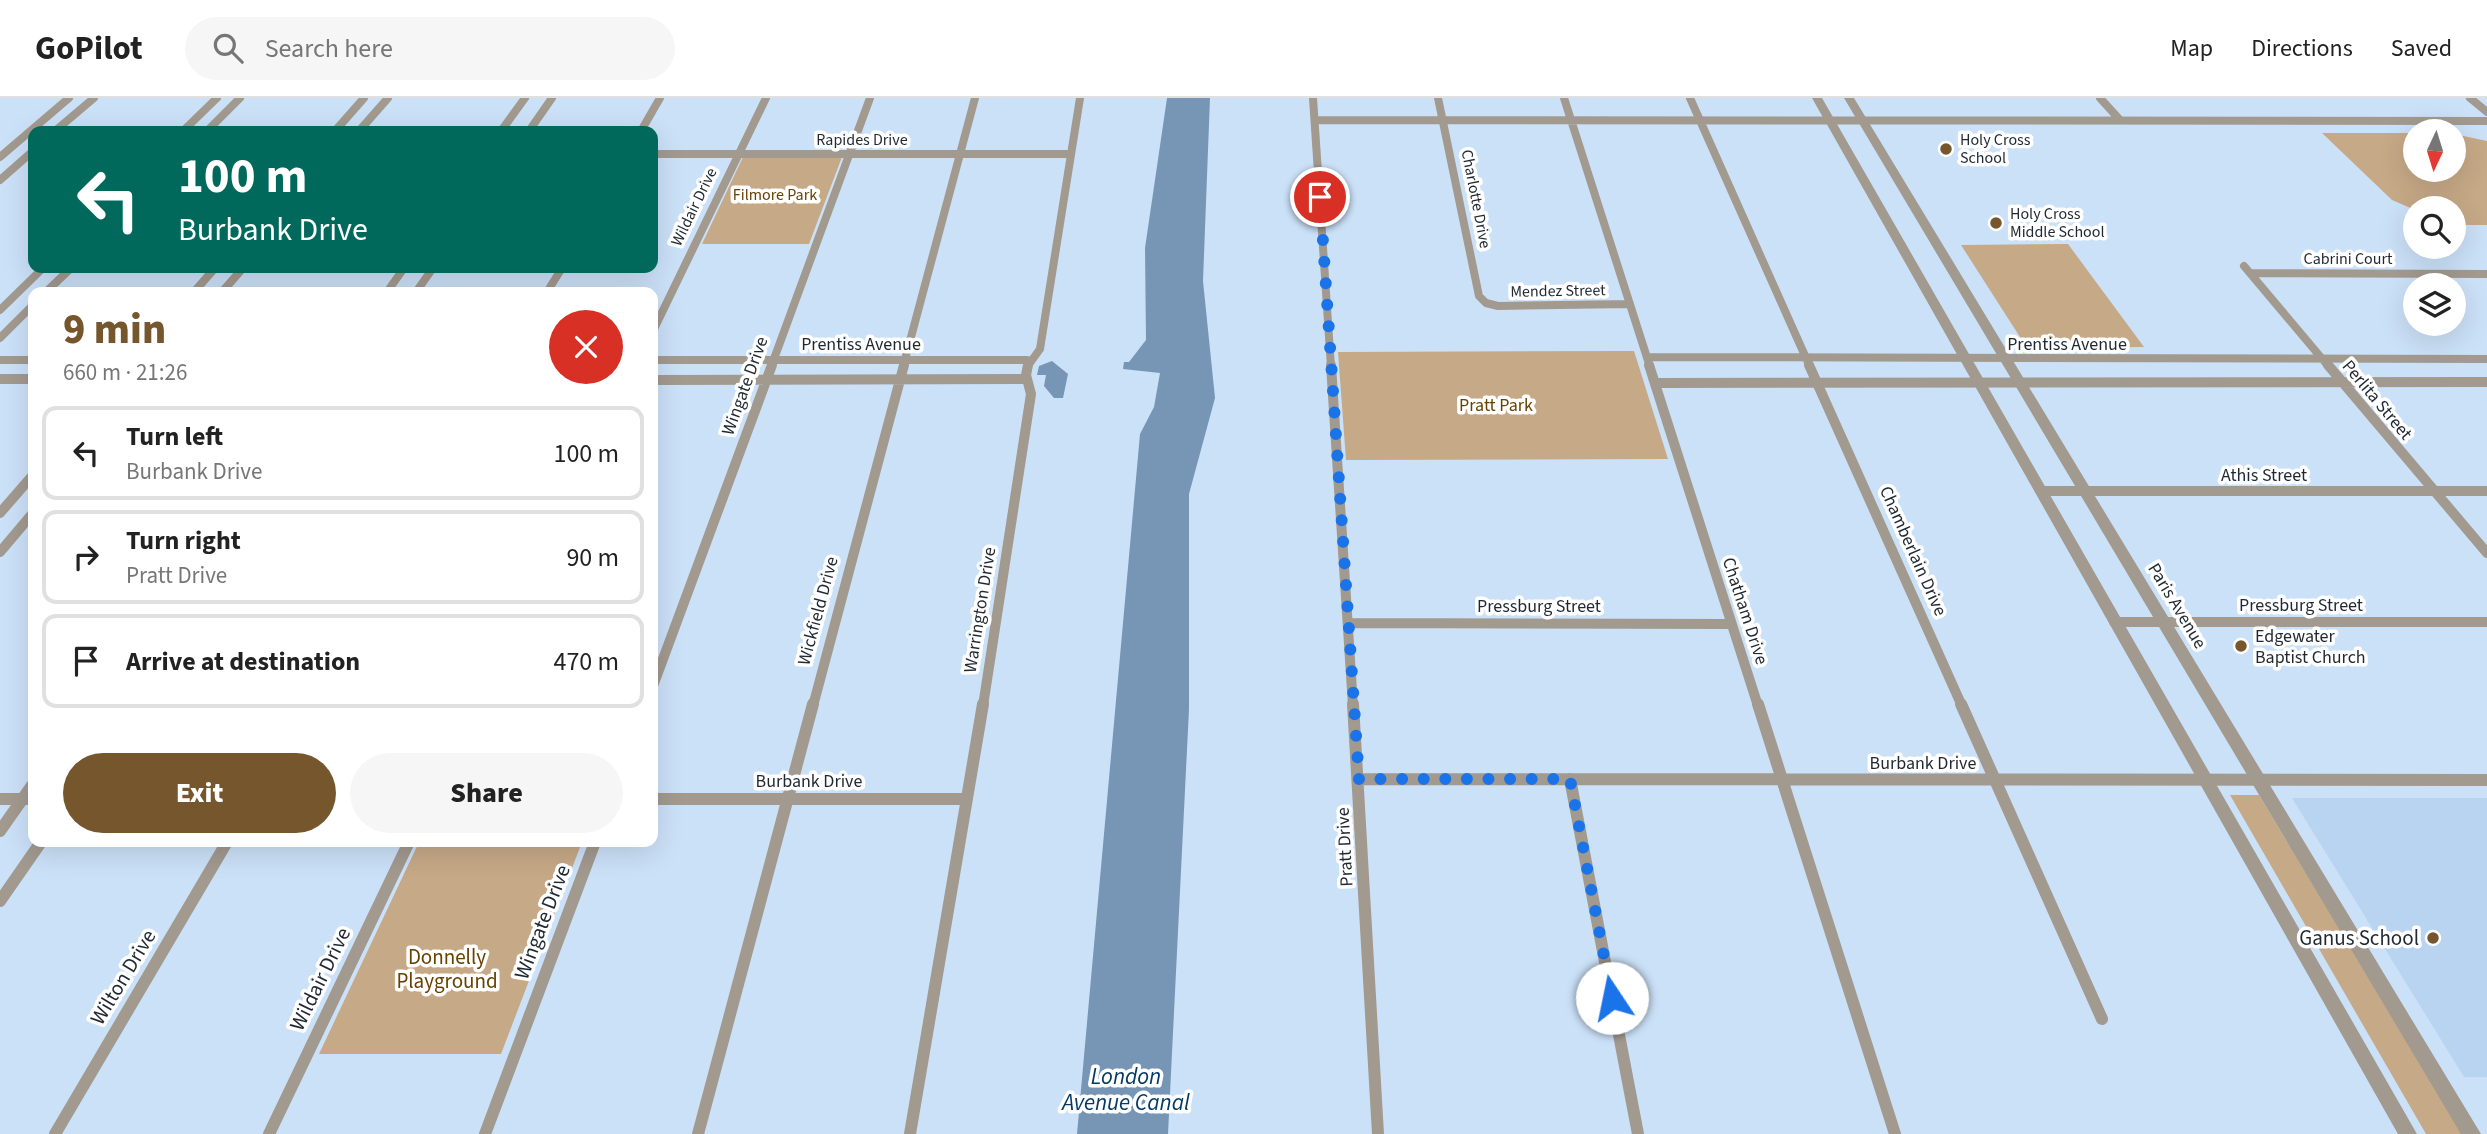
<!DOCTYPE html>
<meta charset="utf-8">
<style>
:root{--surface:#fff;--page:#f6f6f6;--text:#222;--muted:#767676;--line:#e0e0e0;--accent:#76562c}
body{margin:0;font-family:"Source Sans 3",sans-serif;background:var(--page);color:var(--text);height:100vh;display:flex;flex-direction:column;font-size:26px;white-space:nowrap}
*{box-sizing:border-box;margin:0}
p{font-size:23px;color:var(--muted)}
.icon{flex:none;width:38px;height:38px;fill:none;stroke:currentColor;stroke-width:2;stroke-linecap:round;stroke-linejoin:round}
.map{position:relative;flex:1;overflow:hidden}
.panel{position:absolute;left:28px;top:189px;width:630px;height:560px;display:flex;flex-direction:column;background:var(--surface);border-radius:14px;box-shadow:0 7px 28px #0002}
.panel>*{flex:none}
.hud{position:absolute;left:28px;top:28px;width:630px;height:147px;border-radius:14px;box-shadow:0 7px 28px #0002;background:#00695c;color:#fff;overflow:hidden}
.needle{width:46px;rotate:184deg}
.buttons{position:absolute;left:2403px;top:21px;display:grid;gap:14px}
.buttons a{display:grid;place-items:center;width:63px;height:63px;border-radius:50%;background:var(--surface);box-shadow:0 7px 28px #0002;font-size:35px}
.pin{position:absolute;display:grid;place-items:center;width:60px;height:60px;color:#fff;margin:-30px;border:4px solid #fff;border-radius:50%;box-shadow:0 2px 7px #0007}
.me{position:absolute;width:77px;margin:-38px;rotate:349deg;stroke-linejoin:round;filter:drop-shadow(0 0 5px #0008)}
.turn{display:flex;align-items:center;gap:24px;height:147px;padding:0 35px;font-size:32px}
.turn .icon{width:91px;height:91px;stroke-width:2.5}
.turn b{display:block;font-size:49px;line-height:60px}
.round{display:grid;place-items:center;flex:none;width:74px;height:74px;border-radius:37px;background:var(--page)}
.summary{display:flex;align-items:center;justify-content:space-between;height:119px;padding:0 35px}
h1{font-size:42px;font-weight:800;line-height:52px;color:var(--accent)}
.cta{display:flex;gap:14px;margin-top:auto;padding:14px 35px}
.cta a{flex:1;height:80px;border-radius:42px;background:var(--accent);color:#fff;font-size:28px;font-weight:800;line-height:80px;text-align:center}
.cta a+a{background:var(--page);color:var(--text)}
ul{padding:0;list-style:none}
li{display:flex;align-items:center;gap:21px;height:94px;margin:0 14px 10px;padding:0 21px;border:4px solid var(--line);border-radius:14px}
li div{flex:1}
li b{display:block;font-size:26px}
li em{font-style:normal}
header{display:flex;align-items:center;gap:42px;box-sizing:border-box;height:98px;padding:0 35px;background:var(--surface);border-bottom:2px solid var(--line)}
header strong{font-size:33px}
nav{display:flex;gap:38px;margin-inline-start:auto;font-size:24px}
.search{width:490px;height:63px;background:var(--page);display:flex;align-items:center;gap:18px;box-sizing:border-box;padding:0 24px;border-radius:38px;color:var(--muted);font-size:26px}
.map>svg:first-child{display:block}
</style>
<header>
<strong>GoPilot</strong>
<div class="search"><svg class="icon" aria-label="search" viewBox="0 0 24 24"><circle cx="10" cy="10" r="6"/><path d="M15 15l6 6"/></svg>Search here</div>
<nav><a>Map</a><a>Directions</a><a>Saved</a></nav>
</header>
<div class="map">
<svg width="2487" height="1036" viewBox="0 0 2487 1036">
<rect width="100%" height="100%" fill="#cbe1f8"/>
<path fill="#b8d4f0" d="M 2292,700 L 2487,700 L 2487,979 L 2464,979 Z"/>
<path fill="#c6a987" d="M 2322,35 L 2415,35 L 2415,72 L 2454,72 L 2454,36 L 2487,43 L 2487,127 L 2454,127 L 2454,110 L 2415,112 L 2392,102 Z
M 743,59 L 842,59 L 809,146 L 702,146 Z
M 2068,146 L 2144,249 L 2027,250 L 1961,147 Z
M 1634,253 L 1668,361 L 1346,362 L 1338,254 Z
M 2230,697 L 2259,697 L 2462,1036 L 2426,1036 Z
M 419,744 L 582,744 L 501,956 L 319,956 Z"/>
<path fill="#7796b5" d="M 1167,0 L 1210,0 L 1203,183 L 1215,300 L 1189,396 L 1189,611 L 1168,1036 L 1077,1036 L 1140,336 L 1154,309 L 1160,275 L 1123,271 L 1124,264 L 1129,264 L 1146,242 L 1145,150 Z
M 1052,263 L 1068,276 L 1063,300 L 1054,300 L 1044,288 L 1046,277 L 1037,277 L 1039,268 Z"/>
<g fill="none" stroke-linecap="round" stroke-linejoin="round">
<path stroke="#a2998f" stroke-width="8" d="M 1313,0 L 1331,269
M 1438,0 L 1479,198 L 1486,205 L 1498,208 L 1630,206
M 1564,0 L 1650,269
M 1690,0 L 1810,269
M 2100,0 L 2120,22
M 2470,0 L 2487,14
M 1315,22 L 2487,23
M 55,33 L 94,0
M 183,33 L 217,0
M 207,33 L 240,0
M 335,33 L 364,0
M 359,33 L 388,0
M 501,33 L 525,0
M 529,33 L 552,0
M 641,33 L 660,0
M 653,56 L 1071,56
M 0,59 L 69,0
M 0,82 L 33,53
M 2244,168 L 2329,269
M 2251,175 L 2487,176
M 46,194 L 71,170
M 194,194 L 215,170
M 222,194 L 243,170
M 387,194 L 404,170
M 416,194 L 433,170
M 547,194 L 562,170
M 0,212 L 43,170
M 653,233 L 766,0
M 0,240 L 33,207
M 1647,259 L 2487,261
M 0,262 L 33,262
M 653,262 L 1027,262
M 771,269 L 870,0
M 903,269 L 975,0
M 1027,269 L 1040,251 L 1080,0"/>
<path stroke="#a2998f" stroke-width="10" d="M 1331,267 L 1353,608
M 1649,267 L 1758,608
M 1809,267 L 1962,608
M 2328,267 L 2487,455
M 0,281 L 33,281
M 653,282 L 1025,281
M 1656,285 L 2487,284
M 2041,393 L 2487,393
M 0,415 L 33,377
M 0,454 L 33,415
M 2114,524 L 2487,524
M 1348,525 L 1731,526
M 653,588 L 772,267
M 813,608 L 904,267
M 983,608 L 1031,296 L 1026,277 L 1028,267"/>
<path stroke="#a2998f" stroke-width="12" d="M 1353,606 L 1378,1036
M 1758,606 L 1895,1036
M 1961,606 L 2102,921
M 1358,681 L 2487,682
M 1570,681 L 1638,1036
M 0,701 L 33,701
M 653,701 L 964,701
M 0,733 L 33,686
M 0,803 L 41,744
M 55,1036 L 227,744
M 269,1036 L 409,744
M 485,1036 L 595,744
M 698,1036 L 813,606
M 910,1036 L 983,606"/>
<path fill="#a2998f" fill-rule="evenodd" d="M 1812,0 L 1822,0 L 2417,1036 L 2398,1036 Z
M 1844,0 L 1854,0 L 2481,1036 L 2461,1036 Z"/>
</g>
<g fill="none" stroke-linecap="round" stroke-linejoin="round">
<path stroke="#1a73e8" stroke-width="12" stroke-dasharray="0 21.6" d="M 1320,99 L 1359,681 L 1570,681 L 1612,900"/>
</g>
<g fill="#76562c" stroke="#fff" stroke-width="2.5">
<circle cx="1946" cy="51" r="7"/>
<circle cx="1996" cy="125" r="7"/>
<circle cx="2241" cy="548" r="7"/>
<circle cx="2433" cy="840" r="7"/>
</g>
<g text-anchor="middle" dominant-baseline="central" stroke-width="7" stroke-linejoin="round" paint-order="stroke">
<g font-size="16" fill="#1f2830" stroke="#fff">
<text x="862" y="42">Rapides Drive</text>
<text transform="translate(1476 101) rotate(79)">Charlotte Drive</text>
<text transform="translate(694 109) rotate(-64)">Wildair Drive</text>
<text x="2348" y="161">Cabrini Court</text>
<text transform="translate(1558 193) rotate(-1)">Mendez Street</text>
</g>
<g font-size="16" fill="#1f2830" stroke="#fff" text-anchor="start">
<text x="1960" y="42">Holy Cross<tspan x="1960" dy="18">School</tspan></text>
<text x="2010" y="116">Holy Cross<tspan x="2010" dy="18">Middle School</tspan></text>
</g>
<g font-size="16" fill="#674100" stroke="#fff">
<text x="775" y="97">Filmore Park</text>
</g>
<g font-size="18" fill="#1f2830" stroke="#fff">
<text x="861" y="246">Prentiss Avenue</text>
<text x="2067" y="246">Prentiss Avenue</text>
<text transform="translate(745 288) rotate(-70)">Wingate Drive</text>
<text transform="translate(2377 302) rotate(50)">Perlita Street</text>
<text x="2264" y="377">Athis Street</text>
<text transform="translate(1913 453) rotate(66)">Chamberlain Drive</text>
<text x="2301" y="507">Pressburg Street</text>
<text x="1539" y="508">Pressburg Street</text>
<text transform="translate(2177 508) rotate(59)">Paris Avenue</text>
<text transform="translate(980 512) rotate(-81)">Warrington Drive</text>
<text transform="translate(818 513) rotate(-75)">Wickfield Drive</text>
<text transform="translate(1745 513) rotate(72)">Chatham Drive</text>
<text x="1923" y="665">Burbank Drive</text>
<text x="809" y="683">Burbank Drive</text>
<text transform="translate(1345 749) rotate(-93)">Pratt Drive</text>
</g>
<g font-size="18" fill="#674100" stroke="#fff">
<text x="1496" y="307">Pratt Park</text>
</g>
<g font-size="18" fill="#1f2830" stroke="#fff" text-anchor="start">
<text x="2255" y="538">Edgewater<tspan x="2255" dy="21">Baptist Church</tspan></text>
</g>
<g font-size="21" fill="#1f2830" stroke="#fff">
<text transform="translate(542 824) rotate(-69)">Wingate Drive</text>
<text transform="translate(123 879) rotate(-59)">Wilton Drive</text>
<text transform="translate(320 881) rotate(-64)">Wildair Drive</text>
</g>
<g font-size="21" fill="#1f2830" stroke="#fff" text-anchor="end">
<text x="2419" y="840">Ganus School</text>
</g>
<g font-size="21" fill="#674100" stroke="#fff">
<text x="447" y="859">Donnelly<tspan x="447" dy="24">Playground</tspan></text>
</g>
<g font-size="23" font-style="italic" fill="#053a63" stroke="#fff">
<text x="1126" y="978">London<tspan x="1126" dy="26">Avenue Canal</tspan></text>
</g>
</g>
</svg>
<div class="buttons">
<a><svg class="needle" viewBox="-14 -14 28 28"><path d="M0-13l5 13h-10z" fill="#e53935"/><path d="M0 13l5-13h-10z" fill="#767676"/></svg></a>
<a><svg class="icon" aria-label="search" viewBox="0 0 24 24"><circle cx="10" cy="10" r="6"/><path d="M15 15l6 6"/></svg></a>
<a><svg class="icon" aria-label="layers" viewBox="0 0 24 24"><path d="M12 4l9 5-9 5-9-5zM3 14l9 5 9-5"/></svg></a>
</div>
<div class="pin" style="left:1320px;top:99px;background:#d93025"><svg class="icon" aria-label="arrive" viewBox="0 0 24 24"><path d="M6 21V4h12l-3 4 3 4H6"/></svg></div>
<svg class="me" style="left:1612px;top:900px" viewBox="-20 -20 40 40"><circle r="19" fill="#fff"/><path d="M0-13L10 11 0 6-10 11z" fill="#1a73e8"/></svg>
<div class="hud">
<div class="turn"><svg class="icon" aria-label="left" viewBox="0 0 24 24"><path d="M17 20v-9H6M10 6l-5 5 5 5"/></svg><div><b>100 m</b>Burbank Drive</div></div>
</div>
<section class="panel">
<div class="summary"><div><h1>9 min</h1><p>660 m · 21:26</p></div><a class="round" style="background:#d93025;color:#fff"><svg class="icon" aria-label="close" viewBox="0 0 24 24"><path d="M6 6l12 12M18 6L6 18"/></svg></a></div>
<ul>
<li><svg class="icon" aria-label="left" viewBox="0 0 24 24"><path d="M17 20v-9H6M10 6l-5 5 5 5"/></svg><div><b>Turn left</b><p>Burbank Drive</p></div><em>100 m</em></li>
<li><svg class="icon" aria-label="right" viewBox="0 0 24 24"><path d="M7 20v-9h11M14 6l5 5-5 5"/></svg><div><b>Turn right</b><p>Pratt Drive</p></div><em>90 m</em></li>
<li><svg class="icon" aria-label="arrive" viewBox="0 0 24 24"><path d="M6 21V4h12l-3 4 3 4H6"/></svg><div><b>Arrive at destination</b></div><em>470 m</em></li>
</ul>
<div class="cta"><a>Exit</a><a>Share</a></div>
</section>
</div>
